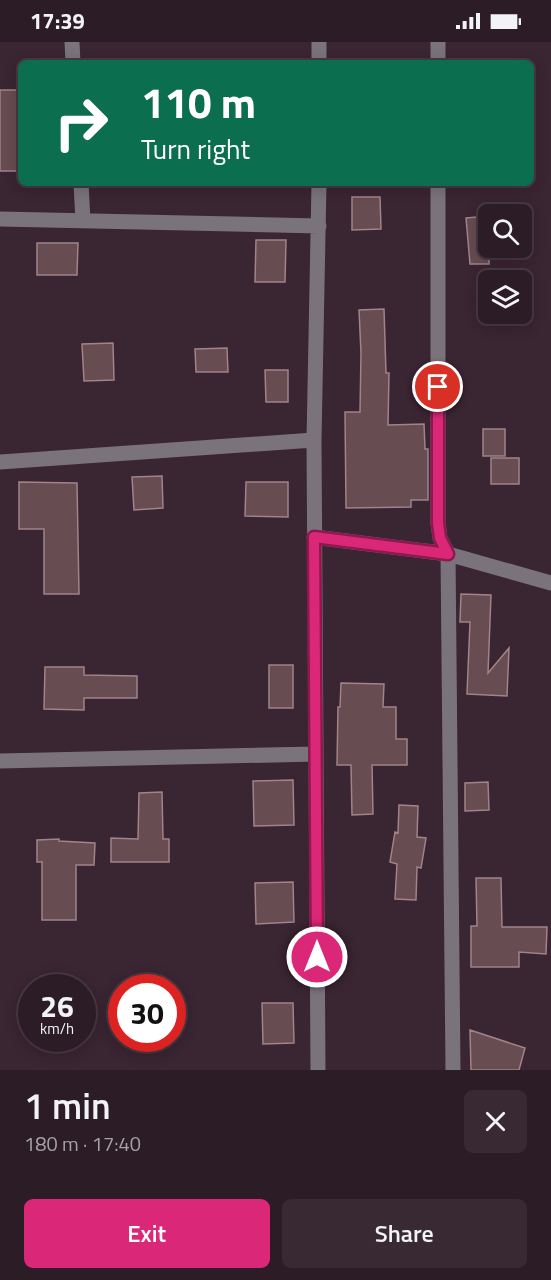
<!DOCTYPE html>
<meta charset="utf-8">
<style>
:root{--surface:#2c1c26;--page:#382932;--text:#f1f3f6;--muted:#a6a1a7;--line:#483a43;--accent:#db2777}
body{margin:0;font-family:"Titillium Web",sans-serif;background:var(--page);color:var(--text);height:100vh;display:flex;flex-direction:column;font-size:22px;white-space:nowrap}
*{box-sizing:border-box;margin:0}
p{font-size:20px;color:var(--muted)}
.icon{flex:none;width:33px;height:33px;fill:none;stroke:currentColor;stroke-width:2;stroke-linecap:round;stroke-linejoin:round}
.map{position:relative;height:1028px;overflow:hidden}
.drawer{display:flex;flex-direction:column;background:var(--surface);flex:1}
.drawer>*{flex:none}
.banner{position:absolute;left:18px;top:18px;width:516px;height:126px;border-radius:9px;box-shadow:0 3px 15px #0003,0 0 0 2px var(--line);background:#0b6e4f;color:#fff;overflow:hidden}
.controls{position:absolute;left:478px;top:162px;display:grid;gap:12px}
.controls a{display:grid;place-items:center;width:54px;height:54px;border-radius:9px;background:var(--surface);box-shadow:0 3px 15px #0003,0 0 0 2px var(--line);font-size:30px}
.speed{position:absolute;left:18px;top:932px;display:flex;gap:12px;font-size:30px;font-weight:700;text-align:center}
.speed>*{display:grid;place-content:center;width:78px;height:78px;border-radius:50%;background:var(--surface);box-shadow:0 3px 15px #0003,0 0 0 2px var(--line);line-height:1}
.speed small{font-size:15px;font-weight:400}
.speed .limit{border:9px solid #d22;background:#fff;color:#111}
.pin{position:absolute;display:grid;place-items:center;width:51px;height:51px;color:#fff;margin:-26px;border:3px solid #fff;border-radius:50%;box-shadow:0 2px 6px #0007}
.me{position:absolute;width:66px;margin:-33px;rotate:0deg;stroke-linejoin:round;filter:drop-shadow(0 0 4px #0008)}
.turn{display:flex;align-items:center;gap:21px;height:126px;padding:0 24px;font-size:27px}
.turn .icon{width:78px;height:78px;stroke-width:2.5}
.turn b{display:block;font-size:42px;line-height:51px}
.round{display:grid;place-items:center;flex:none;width:63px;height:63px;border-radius:9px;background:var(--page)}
.headline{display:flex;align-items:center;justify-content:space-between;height:102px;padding:0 24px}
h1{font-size:36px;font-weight:600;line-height:45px}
.action{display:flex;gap:12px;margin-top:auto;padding:12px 24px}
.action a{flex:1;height:69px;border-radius:9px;background:var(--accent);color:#fff;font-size:24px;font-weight:600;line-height:69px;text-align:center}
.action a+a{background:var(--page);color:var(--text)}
.status{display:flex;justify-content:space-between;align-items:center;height:42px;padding:0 30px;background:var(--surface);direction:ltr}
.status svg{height:16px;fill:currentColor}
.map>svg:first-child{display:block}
</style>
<div class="status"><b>17:39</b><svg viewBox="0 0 49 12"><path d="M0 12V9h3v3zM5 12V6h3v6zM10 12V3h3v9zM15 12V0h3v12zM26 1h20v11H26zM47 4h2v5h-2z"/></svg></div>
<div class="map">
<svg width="551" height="1028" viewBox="0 0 551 1028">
<rect width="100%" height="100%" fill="#3a2532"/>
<path fill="#674c51" stroke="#a18388" stroke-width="1.5" d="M 0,48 L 21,48 L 21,129 L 0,129 Z
M 352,155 L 380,155 L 381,187 L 352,188 Z
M 489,174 L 489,222 L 470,222 L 466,176 Z
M 256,198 L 286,198 L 285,240 L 255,240 Z
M 37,201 L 78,201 L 77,233 L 37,233 Z
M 384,267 L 386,331 L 389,331 L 388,383 L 424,382 L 425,407 L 428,407 L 428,458 L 411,458 L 411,465 L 346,466 L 345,370 L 360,370 L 361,311 L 359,268 Z
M 113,301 L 114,338 L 84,339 L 82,302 Z
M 227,306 L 228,330 L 196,330 L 195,307 Z
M 265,328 L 288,328 L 288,360 L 266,360 Z
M 483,387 L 505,387 L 505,414 L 483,414 Z
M 491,416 L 519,416 L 519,442 L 491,442 Z
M 162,434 L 163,466 L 134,468 L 132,435 Z
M 19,440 L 77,441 L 79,552 L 44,552 L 44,487 L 19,487 Z
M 246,440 L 288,440 L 288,475 L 245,474 Z
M 461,552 L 491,553 L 488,631 L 509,606 L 507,654 L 467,652 L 470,580 L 460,580 Z
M 269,623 L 293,623 L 293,666 L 269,666 Z
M 45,625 L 84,625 L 84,633 L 137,634 L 137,656 L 84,656 L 84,668 L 44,667 Z
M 341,641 L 384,642 L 383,665 L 396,665 L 396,697 L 407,697 L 407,723 L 372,723 L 373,772 L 352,773 L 351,723 L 337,723 L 338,665 L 340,665 Z
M 293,738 L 294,783 L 254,784 L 253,739 Z
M 488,740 L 489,768 L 465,769 L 465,741 Z
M 162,750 L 163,797 L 169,797 L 169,820 L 111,820 L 111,796 L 138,797 L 139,751 Z
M 399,763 L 418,764 L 417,795 L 426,796 L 421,826 L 417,825 L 416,858 L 395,857 L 397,822 L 390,820 L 395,790 L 398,791 Z
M 59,797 L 59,799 L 95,801 L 94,823 L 76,823 L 76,878 L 42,878 L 42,820 L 37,820 L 37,798 Z
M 476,836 L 501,836 L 502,885 L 547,885 L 546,912 L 519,910 L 519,925 L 471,925 L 471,884 L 477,884 Z
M 293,840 L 294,880 L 256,882 L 255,841 Z
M 262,961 L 293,961 L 294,1001 L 263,1002 Z
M 470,988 L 525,1006 L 519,1028 L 471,1028 Z"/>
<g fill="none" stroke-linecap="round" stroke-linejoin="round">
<path stroke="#7a737c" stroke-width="15" d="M 72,0 L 73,21
M 319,0 L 319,21
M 438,0 L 438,21
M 81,141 L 83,179
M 438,141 L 438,481 L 440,496 L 448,512 L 453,1028
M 0,177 L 319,184
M 0,420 L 314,398
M 314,495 L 448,512 L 551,541
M 0,719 L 316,712
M 318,1028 L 314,398 L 319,141"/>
</g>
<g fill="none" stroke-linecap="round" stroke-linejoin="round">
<defs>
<path id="route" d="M 317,915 L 314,495 L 448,512 L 440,496 L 438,481 L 438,345"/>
</defs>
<use href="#route" stroke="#8e194d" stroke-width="15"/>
<use href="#route" stroke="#db2777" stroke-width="10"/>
</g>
</svg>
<div class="controls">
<a><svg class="icon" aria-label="search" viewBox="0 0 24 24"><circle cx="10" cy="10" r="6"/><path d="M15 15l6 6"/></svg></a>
<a><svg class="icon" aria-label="layers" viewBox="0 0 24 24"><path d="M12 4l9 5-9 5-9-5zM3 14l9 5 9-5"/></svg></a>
</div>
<div class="speed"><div>26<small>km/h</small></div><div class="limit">30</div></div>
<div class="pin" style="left:438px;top:345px;background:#d93025"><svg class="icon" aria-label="arrive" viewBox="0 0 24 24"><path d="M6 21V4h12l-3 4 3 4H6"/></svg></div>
<svg class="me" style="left:317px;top:915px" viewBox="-20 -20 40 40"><circle r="17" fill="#db2777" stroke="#fff" stroke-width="3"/><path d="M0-11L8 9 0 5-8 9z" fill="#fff"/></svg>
<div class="banner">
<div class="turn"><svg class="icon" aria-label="right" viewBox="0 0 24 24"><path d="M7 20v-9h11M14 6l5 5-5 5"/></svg><div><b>110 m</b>Turn right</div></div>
</div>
</div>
<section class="drawer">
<div class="headline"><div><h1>1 min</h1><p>180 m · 17:40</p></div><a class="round"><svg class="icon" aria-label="close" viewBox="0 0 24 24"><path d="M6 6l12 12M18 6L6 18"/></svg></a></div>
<div class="action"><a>Exit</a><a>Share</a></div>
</section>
